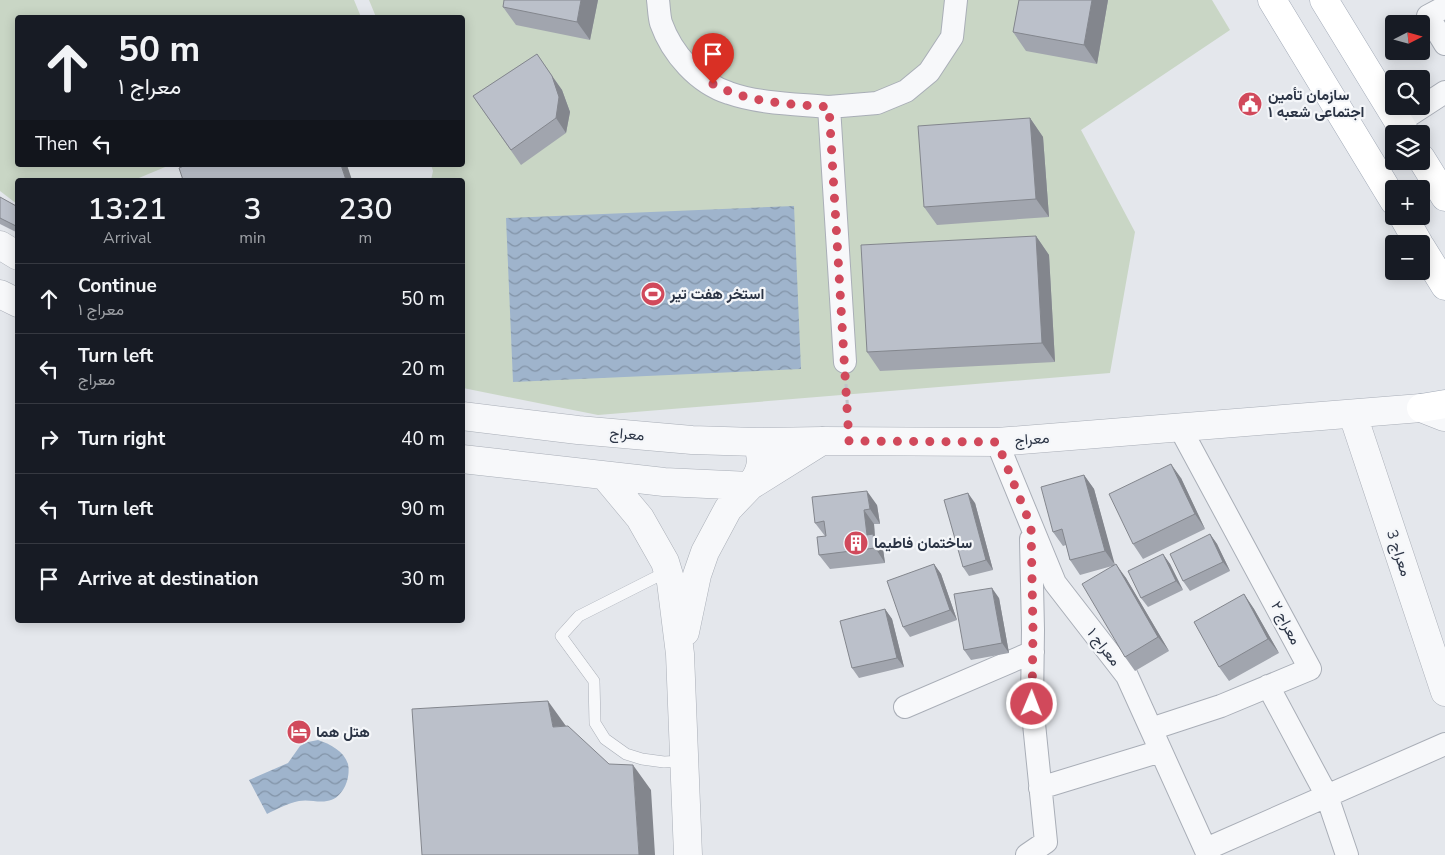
<!DOCTYPE html>
<meta charset="utf-8">
<style>
:root{--surface:#171b24;--page:#242831;--text:#f1f3f6;--muted:#9ea1a6;--line:#363941}
body{margin:0;font-family:"Nunito Sans",Vazirmatn,sans-serif;background:var(--page);color:var(--text);height:100vh;display:flex;flex-direction:column;font-size:19px;white-space:nowrap}
*{box-sizing:border-box;margin:0}
p{font-size:16px;color:var(--muted)}
.icon{flex:none;width:28px;height:28px;fill:none;stroke:currentColor;stroke-width:2;stroke-linecap:round;stroke-linejoin:round}
.map{position:relative;flex:1;overflow:hidden}
.panel{position:absolute;left:15px;top:178px;width:450px;height:445px;display:flex;flex-direction:column;background:var(--surface);border-radius:5px;box-shadow:0 2px 12px #0003}
.panel>*{flex:none}
.top-card{position:absolute;left:15px;top:15px;width:450px;height:152px;border-radius:5px;box-shadow:0 2px 12px #0003;background:#171b24;color:var(--text);overflow:hidden}
.needle{width:32px;rotate:84deg}
.controls{position:absolute;left:1385px;top:15px;display:grid;gap:10px}
.controls a{display:grid;place-items:center;width:45px;height:45px;border-radius:5px;background:var(--surface);box-shadow:0 2px 12px #0003;font-size:25px}
.pin{position:absolute;display:grid;place-items:center;width:42px;height:42px;color:#fff;margin:-51px -21px;border-radius:50% 50% 50% 0;rotate:-45deg;box-shadow:0 0 5px #0007}
.pin .icon{rotate:45deg}
.me{position:absolute;width:55px;margin:-28px;rotate:1deg;stroke-linejoin:round;filter:drop-shadow(0 0 4px #0008)}
.turn{display:flex;align-items:center;gap:18px;height:105px;padding:0 20px;font-size:22px}
.turn .icon{width:65px;height:65px;stroke-width:2.5}
.turn b{display:block;font-size:35px;line-height:42px}
.then{display:flex;align-items:center;height:48px;padding:0 20px;background:#0003;gap:10px;font-size:19px}
.eta{display:flex;justify-content:space-evenly;align-items:center;height:85px;text-align:center}
.eta b{font-size:30px;font-weight:600;line-height:35px}
ul{padding:0;list-style:none}
li{display:flex;align-items:center;gap:15px;height:70px;padding:0 20px;border-top:1px solid var(--line)}
li div{flex:1}
li b{display:block;font-size:19px}
li em{font-style:normal}
.map>svg:first-child{display:block}
</style>
<div class="map">
<svg width="1445" height="855" viewBox="0 0 1445 855">
<defs>
<pattern id="water-waves" width="16" height="10" patternUnits="userSpaceOnUse" patternTransform="scale(1.25)"><rect width="16" height="10" fill="#9fb4cc"/><path d="M0 5q4-4 8 0t8 0" fill="none" stroke="#8293a7"/></pattern>
</defs>
<rect width="100%" height="100%" fill="#e4e7ec"/>
<path fill="#c9d6c5" d="M 0,0 L 354,0 L 361,17 L 18,18 L 18,165 L 170,165 L 134,180 L 18,180 L 17,204 L 0,191 Z
M 369,0 L 1212,0 L 1230,30 L 1081,130 L 1135,232 L 1110,373 L 598,415 L 463,388 L 462,180 L 431,180 L 433,171 L 431,165 L 462,165 L 462,18 L 376,17 Z"/>
<path fill="url(#water-waves)" d="M 794,206 L 801,369 L 513,382 L 506,218 Z
M 318,740 C 330,744 344,751 348,764 C 351,778 343,799 327,801 C 318,803 309,799 299,801 C 288,803 277,809 267,814 L 249,780 L 288,763 L 300,746 L 308,742 Z"/>
<g fill="none" stroke-linecap="round" stroke-linejoin="round">
<defs>
<path id="service" d="M 668,571 L 579,616 L 561,636 L 594,681 L 595,723 L 605,739 L 626,754 L 642,759 L 664,762 L 684,761"/>
<path id="minor" d="M 658,0 C 659,7 659,16 661,23 C 672,54 698,83 729,93 C 760,104 797,104 829,107
M 1445,7 L 1428,16 L 1445,44
M 1399,122 L 1445,92
M 845,362 L 829,107 L 877,103 L 906,91 L 929,72 L 952,37 L 956,0
M 997,442 L 1055,583 L 1127,676 L 1208,855
M 1268,686 L 1327,796 L 1347,855
M 905,707 L 1033,652
M 1151,729 L 1221,706 L 1310,669 L 1180,428
M 1040,788 L 1161,751
M 1206,849 L 1445,744
M 1027,855 L 1046,842 L 1032,704 L 1033,630 L 1031,539"/>
<path id="tertiary" d="M 0,245 L 18,256
M 0,294 L 18,303
M 1353,415 L 1445,692
M 462,416 L 578,430 L 692,440 L 756,442 L 823,441 L 997,442 L 1421,408 L 1444,417
M 462,459 L 664,482 L 750,486 C 762,471 764,459 756,442
M 605,476 L 640,518 L 665,562 L 671,582 L 680,654 L 688,855
M 685,632 L 697,575 L 705,552 L 728,509 L 750,486 L 822,441"/>
<path id="primary" d="M 1272,0 L 1394,201
M 1324,0 L 1406,134
M 1421,158 L 1445,197
M 1403,216 L 1419,244
M 1421,247 L 1445,286
M 1421,408 L 1445,404"/>
</defs>
<use href="#service" stroke="#a9aeb7" stroke-width="12"/>
<use href="#minor" stroke="#a9aeb7" stroke-width="24"/>
<use href="#tertiary" stroke="#a9aeb7" stroke-width="29"/>
<use href="#primary" stroke="#a3abb8" stroke-width="29"/>
<path stroke="#c2c5cb" stroke-width="3" stroke-dasharray="4 4" stroke-linecap="butt" d="M 846,384 L 848,415"/>
<use href="#service" stroke="#f7f8fa" stroke-width="11"/>
<use href="#minor" stroke="#f7f8fa" stroke-width="22"/>
<use href="#tertiary" stroke="#f7f8fa" stroke-width="28"/>
<use href="#primary" stroke="#fff" stroke-width="28"/>
</g>
<path fill="#a1a5ae" d="M 598,0 L 590,40 L 516,25 L 503,7 Z
M 1019,0 L 1108,0 L 1097,64 L 1026,51 L 1013,32 Z
M 537,54 L 562,90 L 570,112 L 566,133 L 521,165 L 473,96 Z
M 1030,118 L 1043,137 L 1049,217 L 937,225 L 924,207 Z
M 0,197 L 18,207 L 18,233 L 0,224 Z
M 1036,236 L 1049,255 L 1055,362 L 880,371 L 867,352 Z
M 1084,475 L 1094,489 L 1114,564 L 1126,578 L 1169,651 L 1135,671 L 1125,657 L 1112,566 L 1080,575 L 1070,560 L 1066,545 L 1063,546 L 1053,532 Z
M 1181,478 L 1205,529 L 1143,559 L 1133,544 Z
M 975,503 L 993,570 L 969,576 L 963,567 Z
M 877,505 L 880,524 L 874,524 L 875,538 L 883,549 L 885,563 L 830,569 L 819,555 L 825,536 L 815,523 Z
M 1210,534 L 1217,544 L 1230,571 L 1190,591 L 1183,581 Z
M 1163,554 L 1170,564 L 1183,590 L 1148,607 L 1141,598 Z
M 934,564 L 941,574 L 957,620 L 910,637 L 903,627 Z
M 1244,594 L 1254,609 L 1279,653 L 1229,681 L 1219,667 Z
M 999,598 L 1009,653 L 971,660 L 964,650 Z
M 885,609 L 892,619 L 904,667 L 859,678 L 852,668 Z"/>
<path fill="#83868d" d="M 581,0 L 598,0 L 590,40 L 577,22 Z
M 1092,0 L 1108,0 L 1097,64 L 1084,45 Z
M 552,76 L 562,90 L 570,112 L 566,133 L 556,118 Z
M 1030,118 L 1043,137 L 1049,217 L 1036,199 Z
M 341,165 L 347,165 L 352,180 L 346,180 Z
M 1036,236 L 1049,255 L 1055,362 L 1042,343 Z
M 1171,464 L 1181,478 L 1205,529 L 1195,514 Z
M 1084,475 L 1094,489 L 1115,565 L 1105,551 Z
M 867,491 L 877,505 L 880,524 L 870,509 Z
M 968,493 L 975,503 L 993,570 L 986,560 Z
M 864,510 L 874,524 L 875,538 L 883,549 L 885,563 L 867,535 Z
M 1210,534 L 1217,544 L 1230,571 L 1223,562 Z
M 1163,554 L 1170,564 L 1183,590 L 1176,581 Z
M 934,564 L 941,574 L 957,620 L 950,610 Z
M 1116,564 L 1126,578 L 1169,651 L 1158,637 Z
M 992,588 L 999,598 L 1009,653 L 1002,643 Z
M 1244,594 L 1254,609 L 1279,653 L 1268,639 Z
M 885,609 L 892,619 L 904,667 L 897,658 Z
M 548,701 L 566,726 L 553,727 Z
M 633,765 L 651,790 L 655,855 L 639,855 Z"/>
<path fill="#bbc0ca" stroke="#83868d" d="M 504,0 L 581,0 L 577,22 L 503,7 Z
M 1019,0 L 1092,0 L 1084,45 L 1013,32 Z
M 537,54 L 552,76 L 559,97 L 556,118 L 511,150 L 473,96 Z
M 1030,118 L 1036,199 L 924,207 L 918,126 Z
M 186,165 L 341,165 L 346,180 L 183,180 L 179,168 Z
M 0,197 L 18,207 L 18,227 L 0,218 Z
M 1036,236 L 1042,343 L 867,352 L 861,245 Z
M 1171,464 L 1195,514 L 1133,544 L 1109,494 Z
M 1084,475 L 1105,551 L 1070,560 L 1062,529 L 1053,532 L 1041,487 Z
M 867,491 L 870,509 L 864,510 L 867,535 L 873,534 L 875,548 L 819,555 L 817,537 L 826,536 L 824,521 L 815,523 L 812,497 Z
M 968,493 L 986,560 L 963,567 L 944,500 Z
M 1210,534 L 1223,562 L 1183,581 L 1170,554 Z
M 1163,554 L 1176,581 L 1141,598 L 1128,571 Z
M 934,564 L 950,610 L 903,627 L 887,581 Z
M 1116,564 L 1158,637 L 1125,657 L 1082,584 Z
M 992,588 L 1002,643 L 964,650 L 954,594 Z
M 1244,594 L 1268,639 L 1219,667 L 1194,622 Z
M 885,609 L 897,658 L 852,668 L 840,621 Z
M 548,701 L 553,727 L 568,726 L 609,764 L 633,765 L 639,855 L 422,855 L 412,709 Z"/>
<g fill="none" stroke-linecap="round" stroke-linejoin="round">
<path stroke="#d1495b" stroke-width="9" stroke-dasharray="0 16.2" d="M 713,84 C 748,103 790,104 829,107 L 849,441 L 997,442 L 1031,526 L 1033,630 L 1032,704"/>
</g>
<defs>
<symbol id="civic-disc" viewBox="-11 -11 22 22"><circle r="9.5" fill="#d1495b" stroke="#f4f6f9"/><path d="M-.6-6.5H3V-4.5H.6V-3L4-1V1h2V6H-6V1h2V-1L-.6-3ZM-1.2 2.5V6h2.4V2.5Z" fill="#fff"/></symbol>
<symbol id="stadium-disc" viewBox="-11 -11 22 22"><circle r="9.5" fill="#d1495b" stroke="#f4f6f9"/><path d="M0-5a6.5 5 0 1 0 0 10a6.5 5 0 1 0 0-10ZM-3.5-1.8h7v3.6h-7Z" fill="#fff"/></symbol>
<symbol id="building-disc" viewBox="-11 -11 22 22"><circle r="9.5" fill="#d1495b" stroke="#f4f6f9"/><path d="M-4-6H4V6H1V3H-1V6H-4ZM-2.5-4.3h1.7v1.8h-1.7ZM.8-4.3h1.7v1.8H.8ZM-2.5-1h1.7V.8h-1.7ZM.8-1h1.7V.8H.8Z" fill="#fff"/></symbol>
<symbol id="hotel-disc" viewBox="-11 -11 22 22"><circle r="9.5" fill="#d1495b" stroke="#f4f6f9"/><path d="M-6-4.5h1.5V1H6V5H4.5V3h-9V5H-6ZM-4 0a1.8 1.8 0 1 1 3.6 0ZM.5 0V-2.5h3Q6-2.5 6 0Z" fill="#fff"/></symbol>
</defs>
<g fill-rule="evenodd">
<use href="#civic-disc" x="1236" y="90" width="28" height="28"/>
<use href="#stadium-disc" x="639" y="280" width="28" height="28"/>
<use href="#building-disc" x="842" y="529" width="28" height="28"/>
<use href="#hotel-disc" x="285" y="718" width="28" height="28"/>
</g>
<g text-anchor="middle" dominant-baseline="central" stroke-width="4.5" stroke-linejoin="round" paint-order="stroke">
<g font-size="15" font-weight="bold" fill="#2b3445" stroke="#f4f6f9" text-anchor="start">
<text x="1268" y="95">سازمان تأمین<tspan x="1268" dy="17">اجتماعی شعبه ۱</tspan></text>
<text x="670" y="294">استخر هفت تیر</text>
<text x="874" y="543">ساختمان فاطیما</text>
<text x="316" y="732">هتل هما</text>
</g>
<g font-size="15" fill="#2b3445" stroke="#f4f6f9">
<text transform="translate(627 434) rotate(5)">معراج</text>
<text transform="translate(1032 439) rotate(-4)">معراج</text>
<text transform="translate(1399 553) rotate(72)">معراج 3</text>
<text transform="translate(1286 623) rotate(62)">معراج ۲</text>
<text transform="translate(1104 647) rotate(52)">معراج ۱</text>
</g>
</g>
</svg>
<div class="controls">
<a><svg class="needle" viewBox="-14 -14 28 28"><path d="M0-13l5 13h-10z" fill="#e53935"/><path d="M0 13l5-13h-10z" fill="#9ea1a6"/></svg></a>
<a><svg class="icon" aria-label="search" viewBox="0 0 24 24"><circle cx="10" cy="10" r="6"/><path d="M15 15l6 6"/></svg></a>
<a><svg class="icon" aria-label="layers" viewBox="0 0 24 24"><path d="M12 4l9 5-9 5-9-5zM3 14l9 5 9-5"/></svg></a>
<a>+</a>
<a>−</a>
</div>
<div class="pin" style="left:713px;top:84px;background:#d93025"><svg class="icon" aria-label="arrive" viewBox="0 0 24 24"><path d="M6 21V4h12l-3 4 3 4H6"/></svg></div>
<svg class="me" style="left:1032px;top:704px" viewBox="-20 -20 40 40"><circle r="17" fill="#d1495b" stroke="#fff" stroke-width="3"/><path d="M0-11L8 9 0 5-8 9z" fill="#fff"/></svg>
<div class="top-card">
<div class="turn"><svg class="icon" aria-label="ahead" viewBox="0 0 24 24"><path d="M12 20V5M6 11l6-6 6 6"/></svg><div><b>50 m</b>معراج ۱</div></div>
<div class="then">Then<svg class="icon" aria-label="left" viewBox="0 0 24 24"><path d="M17 20v-9H6M10 6l-5 5 5 5"/></svg></div>
</div>
<section class="panel">
<div class="eta">
<div><b>13:21</b><p>Arrival</p></div>
<div><b>3</b><p>min</p></div>
<div><b>230</b><p>m</p></div>
</div>
<ul>
<li><svg class="icon" aria-label="ahead" viewBox="0 0 24 24"><path d="M12 20V5M6 11l6-6 6 6"/></svg><div><b>Continue</b><p>معراج ۱</p></div><em>50 m</em></li>
<li><svg class="icon" aria-label="left" viewBox="0 0 24 24"><path d="M17 20v-9H6M10 6l-5 5 5 5"/></svg><div><b>Turn left</b><p>معراج</p></div><em>20 m</em></li>
<li><svg class="icon" aria-label="right" viewBox="0 0 24 24"><path d="M7 20v-9h11M14 6l5 5-5 5"/></svg><div><b>Turn right</b></div><em>40 m</em></li>
<li><svg class="icon" aria-label="left" viewBox="0 0 24 24"><path d="M17 20v-9H6M10 6l-5 5 5 5"/></svg><div><b>Turn left</b></div><em>90 m</em></li>
<li><svg class="icon" aria-label="arrive" viewBox="0 0 24 24"><path d="M6 21V4h12l-3 4 3 4H6"/></svg><div><b>Arrive at destination</b></div><em>30 m</em></li>
</ul>
</section>
</div>
